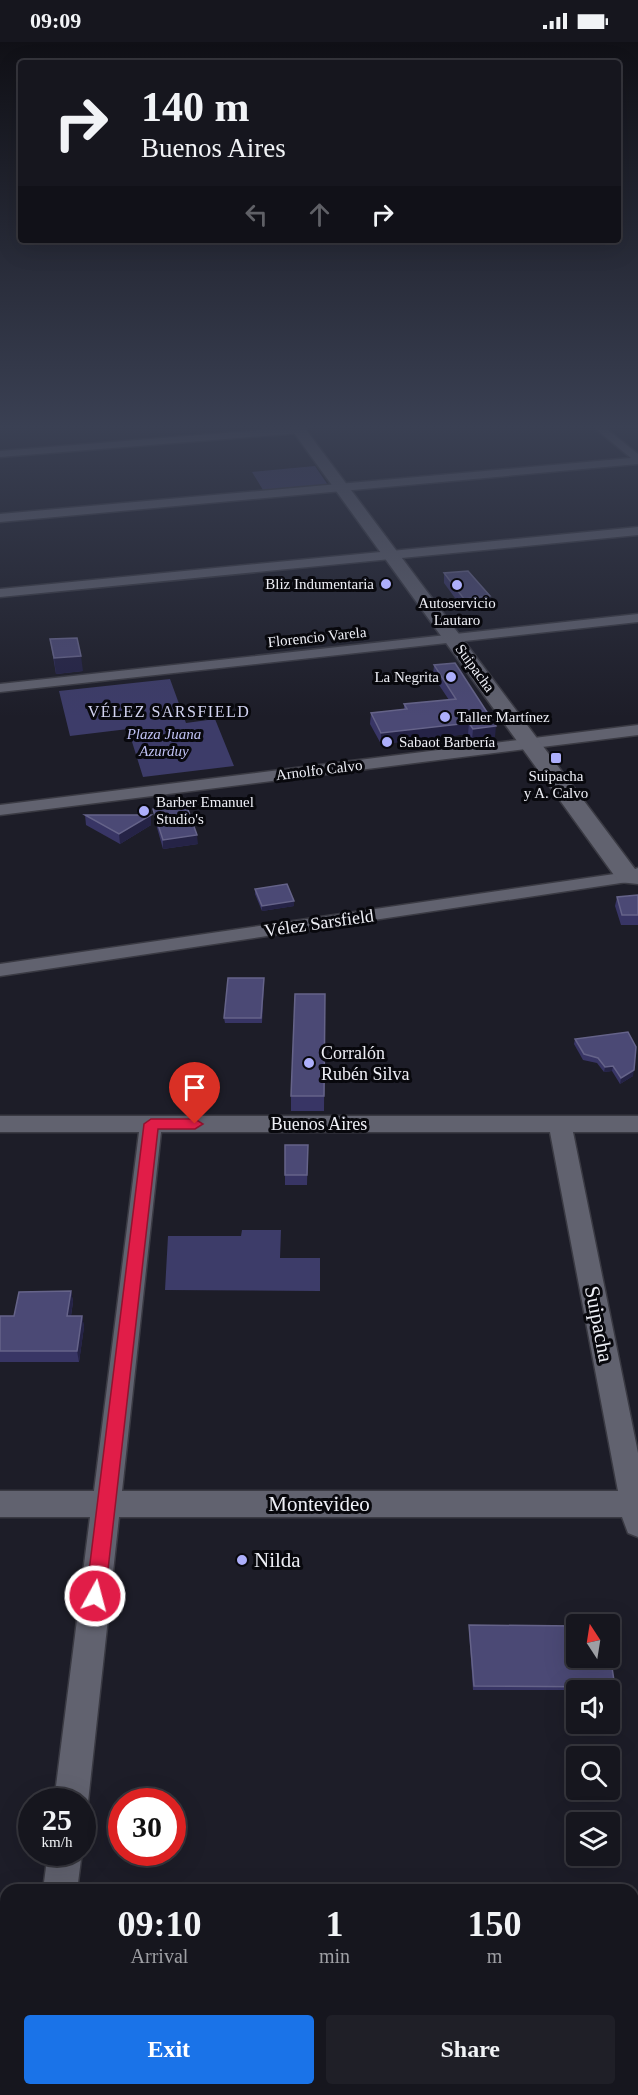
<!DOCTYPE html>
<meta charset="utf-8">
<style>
:root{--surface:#16161e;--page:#1f1f27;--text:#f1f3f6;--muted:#9e9fa4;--line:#35353c;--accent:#1a73e8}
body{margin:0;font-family:"Times New Roman",serif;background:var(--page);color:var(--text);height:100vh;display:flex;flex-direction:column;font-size:22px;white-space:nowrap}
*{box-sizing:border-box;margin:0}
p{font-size:20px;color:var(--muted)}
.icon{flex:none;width:33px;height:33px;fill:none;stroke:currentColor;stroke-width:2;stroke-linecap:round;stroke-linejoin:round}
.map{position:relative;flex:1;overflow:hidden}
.details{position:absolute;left:0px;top:1842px;width:639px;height:212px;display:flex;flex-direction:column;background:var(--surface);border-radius:18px 18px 0 0;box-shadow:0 6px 24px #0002,0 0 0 2px var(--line)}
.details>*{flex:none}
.hud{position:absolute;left:18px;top:18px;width:603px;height:183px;border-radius:6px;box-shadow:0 6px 24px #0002,0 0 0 2px var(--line);background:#16161e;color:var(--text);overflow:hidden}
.needle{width:39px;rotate:348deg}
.controls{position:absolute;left:566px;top:1572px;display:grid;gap:12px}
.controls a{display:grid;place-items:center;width:54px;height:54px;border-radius:6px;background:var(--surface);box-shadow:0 6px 24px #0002,0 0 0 2px var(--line);font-size:30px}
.speed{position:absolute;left:18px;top:1746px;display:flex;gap:12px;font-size:30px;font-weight:700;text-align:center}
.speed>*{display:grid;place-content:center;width:78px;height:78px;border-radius:50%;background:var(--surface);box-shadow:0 6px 24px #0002,0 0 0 2px var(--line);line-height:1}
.speed small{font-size:15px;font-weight:400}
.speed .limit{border:9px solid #d22;background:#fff;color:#111}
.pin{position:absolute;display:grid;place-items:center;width:51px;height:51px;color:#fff;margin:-62px -26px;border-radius:50% 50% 50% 0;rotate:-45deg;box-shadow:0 0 6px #0007}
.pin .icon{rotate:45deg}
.me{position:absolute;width:66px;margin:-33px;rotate:7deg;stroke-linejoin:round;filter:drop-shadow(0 0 4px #0008)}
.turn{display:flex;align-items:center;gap:21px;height:126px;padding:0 24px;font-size:27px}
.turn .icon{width:78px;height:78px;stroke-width:2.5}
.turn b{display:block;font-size:42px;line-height:51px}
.lanes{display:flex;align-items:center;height:57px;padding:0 24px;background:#0003;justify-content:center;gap:30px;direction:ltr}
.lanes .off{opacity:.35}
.eta{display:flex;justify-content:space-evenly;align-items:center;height:102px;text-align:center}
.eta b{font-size:36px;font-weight:700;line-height:42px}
.action{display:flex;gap:12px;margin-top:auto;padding:12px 24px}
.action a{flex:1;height:69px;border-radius:6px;background:var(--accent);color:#fff;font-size:24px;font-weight:700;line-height:69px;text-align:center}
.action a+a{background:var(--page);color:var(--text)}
.status{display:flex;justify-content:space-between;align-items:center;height:42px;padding:0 30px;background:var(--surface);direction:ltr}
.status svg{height:16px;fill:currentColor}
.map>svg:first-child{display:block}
</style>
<div class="status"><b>09:09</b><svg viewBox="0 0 49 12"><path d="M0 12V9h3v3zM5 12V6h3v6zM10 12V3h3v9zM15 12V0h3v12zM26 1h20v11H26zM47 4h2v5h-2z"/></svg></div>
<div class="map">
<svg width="638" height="2053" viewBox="0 0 638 2053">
<rect width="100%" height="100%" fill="#1d1d28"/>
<path fill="#3d3c69" d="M 315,424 L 328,443 L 263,448 L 252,430 Z
M 170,637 L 186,681 L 215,677 L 234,724 L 143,735 L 128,687 L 70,694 L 59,649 Z
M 242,1188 L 281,1188 L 280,1216 L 320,1216 L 320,1249 L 165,1248 L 168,1194 L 241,1194 Z"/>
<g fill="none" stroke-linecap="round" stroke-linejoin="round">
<defs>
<path id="street" d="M 262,388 L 306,388 L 301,391 L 0,415 L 0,409 Z
M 597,388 L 608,388 L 638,412 L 638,422 L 0,480 L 0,472 L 631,416 Z
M 638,485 L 638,493 L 0,555 L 0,547 Z
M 638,572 L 638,580 L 0,650 L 0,642 Z
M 638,683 L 638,693 L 0,773 L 0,763 Z
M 628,830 L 634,831 L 637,835 L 634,839 L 0,934 L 0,922 Z
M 0,1074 L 638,1074 L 638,1090 L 573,1090 L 638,1411 L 638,1495 L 628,1491 L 622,1475 L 119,1475 L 88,1760 L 82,1772 L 82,1760 L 54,1760 L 90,1475 L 0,1475 L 0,1449 L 94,1449 L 139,1090 L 0,1090 ZM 161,1090 L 550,1090 L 618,1449 L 122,1449 Z
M 48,1810 L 82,1810 L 77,1848 L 43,1848 Z
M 18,2048 L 56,2048 L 55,2053 L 17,2053 Z"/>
<path id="secondary" d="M 292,388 L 306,388 L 635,827 L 638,826 L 638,842 L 619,840 Z"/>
</defs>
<use href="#street" stroke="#3a3a43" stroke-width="3"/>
<use href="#secondary" stroke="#3a3a43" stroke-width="3"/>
<use href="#street" fill="#61626f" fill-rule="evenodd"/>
<use href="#secondary" fill="#61626f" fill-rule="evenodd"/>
</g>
<path fill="#383565" d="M 444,531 L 490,554 L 489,564 L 463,567 L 444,541 Z
M 50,597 L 83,629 L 56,632 Z
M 434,623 L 495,695 L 472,698 L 468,692 L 381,702 L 370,682 L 371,671 L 404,667 L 404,662 L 449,658 L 433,634 Z
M 153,767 L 198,802 L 163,807 L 154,775 Z
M 85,773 L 151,783 L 120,802 L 86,783 Z
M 255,847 L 294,864 L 262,869 L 255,852 Z
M 638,853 L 638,883 L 621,883 L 615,864 L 617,855 Z
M 264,941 L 262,981 L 225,981 L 224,976 Z
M 325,952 L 324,1069 L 291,1069 L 291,1054 Z
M 575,997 L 633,1034 L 620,1042 L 612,1029 L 604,1030 L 597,1021 L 583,1018 L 574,1002 Z
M 285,1103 L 308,1103 L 307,1143 L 285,1143 Z
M 71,1249 L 73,1260 L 71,1274 L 82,1274 L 84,1285 L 79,1320 L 0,1320 L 0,1274 L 14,1274 Z
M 469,1583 L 615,1645 L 613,1649 L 609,1649 L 609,1648 L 473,1648 L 469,1588 Z
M 515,2048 L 583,2048 L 584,2053 L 516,2053 Z"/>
<path fill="#252346" d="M 490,554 L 489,564 L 463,567 L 464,557 Z
M 81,614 L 83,629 L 56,632 L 54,616 Z
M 469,681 L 468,692 L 381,702 L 381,691 Z
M 496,684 L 495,695 L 472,698 L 473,687 Z
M 151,773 L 151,783 L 120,802 L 119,792 Z
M 197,793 L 198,802 L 163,807 L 163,798 Z
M 294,859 L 294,864 L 262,869 L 262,864 Z
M 613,1024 L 612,1029 L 604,1030 L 605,1025 Z
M 634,1028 L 633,1034 L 620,1042 L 621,1036 Z
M 71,1249 L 73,1260 L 69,1285 L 67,1274 Z
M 82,1274 L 84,1285 L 79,1320 L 77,1309 Z"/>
<path fill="#4b4975" stroke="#656389" stroke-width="1.5" d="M 468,529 L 490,554 L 464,557 L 444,531 Z
M 77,596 L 81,614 L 54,616 L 50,597 Z
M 455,621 L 496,684 L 473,687 L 469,681 L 381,691 L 371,671 L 407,667 L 404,662 L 456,657 L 434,623 Z
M 186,762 L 197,793 L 163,798 L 153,767 Z
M 85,773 L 151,773 L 119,792 Z
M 287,842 L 294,859 L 262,864 L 255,847 Z
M 638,853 L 638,873 L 622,873 L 617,855 Z
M 228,936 L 264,936 L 261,976 L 224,976 Z
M 295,952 L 325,952 L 324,1054 L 291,1054 Z
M 628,990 L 636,1005 L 634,1028 L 621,1036 L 613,1024 L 605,1025 L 598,1016 L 584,1012 L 575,997 Z
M 285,1103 L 308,1103 L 307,1133 L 285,1133 Z
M 71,1249 L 67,1274 L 82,1274 L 77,1309 L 0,1309 L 0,1274 L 14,1274 L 19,1250 Z
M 469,1583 L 576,1584 L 576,1616 L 609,1616 L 609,1606 L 615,1645 L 474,1644 Z
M 518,2048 L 583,2048 L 584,2053 L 518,2053 Z"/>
<linearGradient id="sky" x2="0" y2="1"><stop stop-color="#101016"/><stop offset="0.57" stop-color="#3a4053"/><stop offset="1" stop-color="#3a4053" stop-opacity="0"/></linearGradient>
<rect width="638" height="675" fill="url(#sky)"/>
<path fill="#e11d48" stroke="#92132f" stroke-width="1.5" d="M 151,1077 L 195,1077 L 203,1082 L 195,1087 L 158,1087 L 105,1554 L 102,1560 L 95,1563 L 88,1560 L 86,1554 L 144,1082 Z"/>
<g fill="#adaffb" stroke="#08080d" stroke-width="2">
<circle cx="386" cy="542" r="6"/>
<circle cx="457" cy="543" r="6"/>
<circle cx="451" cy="635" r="6"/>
<circle cx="445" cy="675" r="6"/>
<circle cx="387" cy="700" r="6"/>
<rect x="550" y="710" width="12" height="12" rx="3"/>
<circle cx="144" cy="769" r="6"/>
<circle cx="309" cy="1021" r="6"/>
<circle cx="242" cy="1518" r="6"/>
</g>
<g text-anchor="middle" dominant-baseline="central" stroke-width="6" stroke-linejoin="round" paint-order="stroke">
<g font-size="15" fill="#eeeff6" stroke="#08080d" text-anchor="start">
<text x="374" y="542" text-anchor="end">Bliz Indumentaria</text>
<text x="457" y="561" text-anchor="middle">Autoservicio<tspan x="457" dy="17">Lautaro</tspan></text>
<text x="439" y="635" text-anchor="end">La Negrita</text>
<text x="457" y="675">Taller Martínez</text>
<text x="399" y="700">Sabaot Barbería</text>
<text x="556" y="734" text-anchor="middle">Suipacha<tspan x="556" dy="17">y A. Calvo</tspan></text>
<text x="156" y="760">Barber Emanuel<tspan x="156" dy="17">Studio's</tspan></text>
</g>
<g font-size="15" fill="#eeeff6" stroke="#08080d">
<text transform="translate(317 595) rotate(-6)">Florencio Varela</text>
<text transform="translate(475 626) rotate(54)">Suipacha</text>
<text transform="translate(319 728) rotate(-7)">Arnolfo Calvo</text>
</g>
<g font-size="15" font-style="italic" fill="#bfc1f3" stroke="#08080d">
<text x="164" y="692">Plaza Juana<tspan x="164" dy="17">Azurduy</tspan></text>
</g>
<g font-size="16" letter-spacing="1.5" fill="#d4d5f3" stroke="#08080d">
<text x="169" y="669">VÉLEZ SARSFIELD</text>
</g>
<g font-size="18" fill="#eeeff6" stroke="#08080d">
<text transform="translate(319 881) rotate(-8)">Vélez Sarsfield</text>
<text x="319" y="1082">Buenos Aires</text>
</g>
<g font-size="18" fill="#eeeff6" stroke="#08080d" text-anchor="start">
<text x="321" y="1011">Corralón<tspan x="321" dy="21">Rubén Silva</tspan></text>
</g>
<g font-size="21" fill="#eeeff6" stroke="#08080d">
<text transform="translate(599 1282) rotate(79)">Suipacha</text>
<text x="319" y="1462">Montevideo</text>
</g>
<g font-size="21" fill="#eeeff6" stroke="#08080d" text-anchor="start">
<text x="254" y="1518">Nilda</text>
</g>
</g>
</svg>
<div class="controls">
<a><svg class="needle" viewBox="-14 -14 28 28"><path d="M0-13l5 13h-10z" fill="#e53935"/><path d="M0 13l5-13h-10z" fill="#9e9fa4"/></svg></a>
<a><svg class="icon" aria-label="sound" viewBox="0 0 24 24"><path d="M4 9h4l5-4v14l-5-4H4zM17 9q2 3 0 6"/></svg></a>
<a><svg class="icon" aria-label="search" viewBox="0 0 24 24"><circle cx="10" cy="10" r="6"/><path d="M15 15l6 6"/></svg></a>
<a><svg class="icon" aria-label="layers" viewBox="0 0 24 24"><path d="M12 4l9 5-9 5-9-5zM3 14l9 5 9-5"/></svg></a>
</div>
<div class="speed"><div>25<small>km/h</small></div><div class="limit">30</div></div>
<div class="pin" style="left:195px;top:1082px;background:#d93025"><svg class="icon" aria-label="arrive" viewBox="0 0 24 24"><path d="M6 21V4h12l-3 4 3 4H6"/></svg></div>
<svg class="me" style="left:95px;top:1554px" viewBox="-20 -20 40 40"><circle r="17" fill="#e11d48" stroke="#fff" stroke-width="3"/><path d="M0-11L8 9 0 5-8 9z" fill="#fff"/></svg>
<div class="hud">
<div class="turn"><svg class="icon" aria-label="right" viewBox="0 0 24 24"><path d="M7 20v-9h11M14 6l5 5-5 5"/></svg><div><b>140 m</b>Buenos Aires</div></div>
<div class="lanes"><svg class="icon off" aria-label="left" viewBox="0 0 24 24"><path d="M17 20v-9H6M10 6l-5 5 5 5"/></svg><svg class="icon off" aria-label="ahead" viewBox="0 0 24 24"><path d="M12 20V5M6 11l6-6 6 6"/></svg><svg class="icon" aria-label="right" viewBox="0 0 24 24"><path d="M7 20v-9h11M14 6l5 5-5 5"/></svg></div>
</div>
<section class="details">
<div class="eta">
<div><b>09:10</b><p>Arrival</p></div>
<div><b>1</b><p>min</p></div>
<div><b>150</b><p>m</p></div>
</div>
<div class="action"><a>Exit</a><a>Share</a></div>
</section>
</div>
